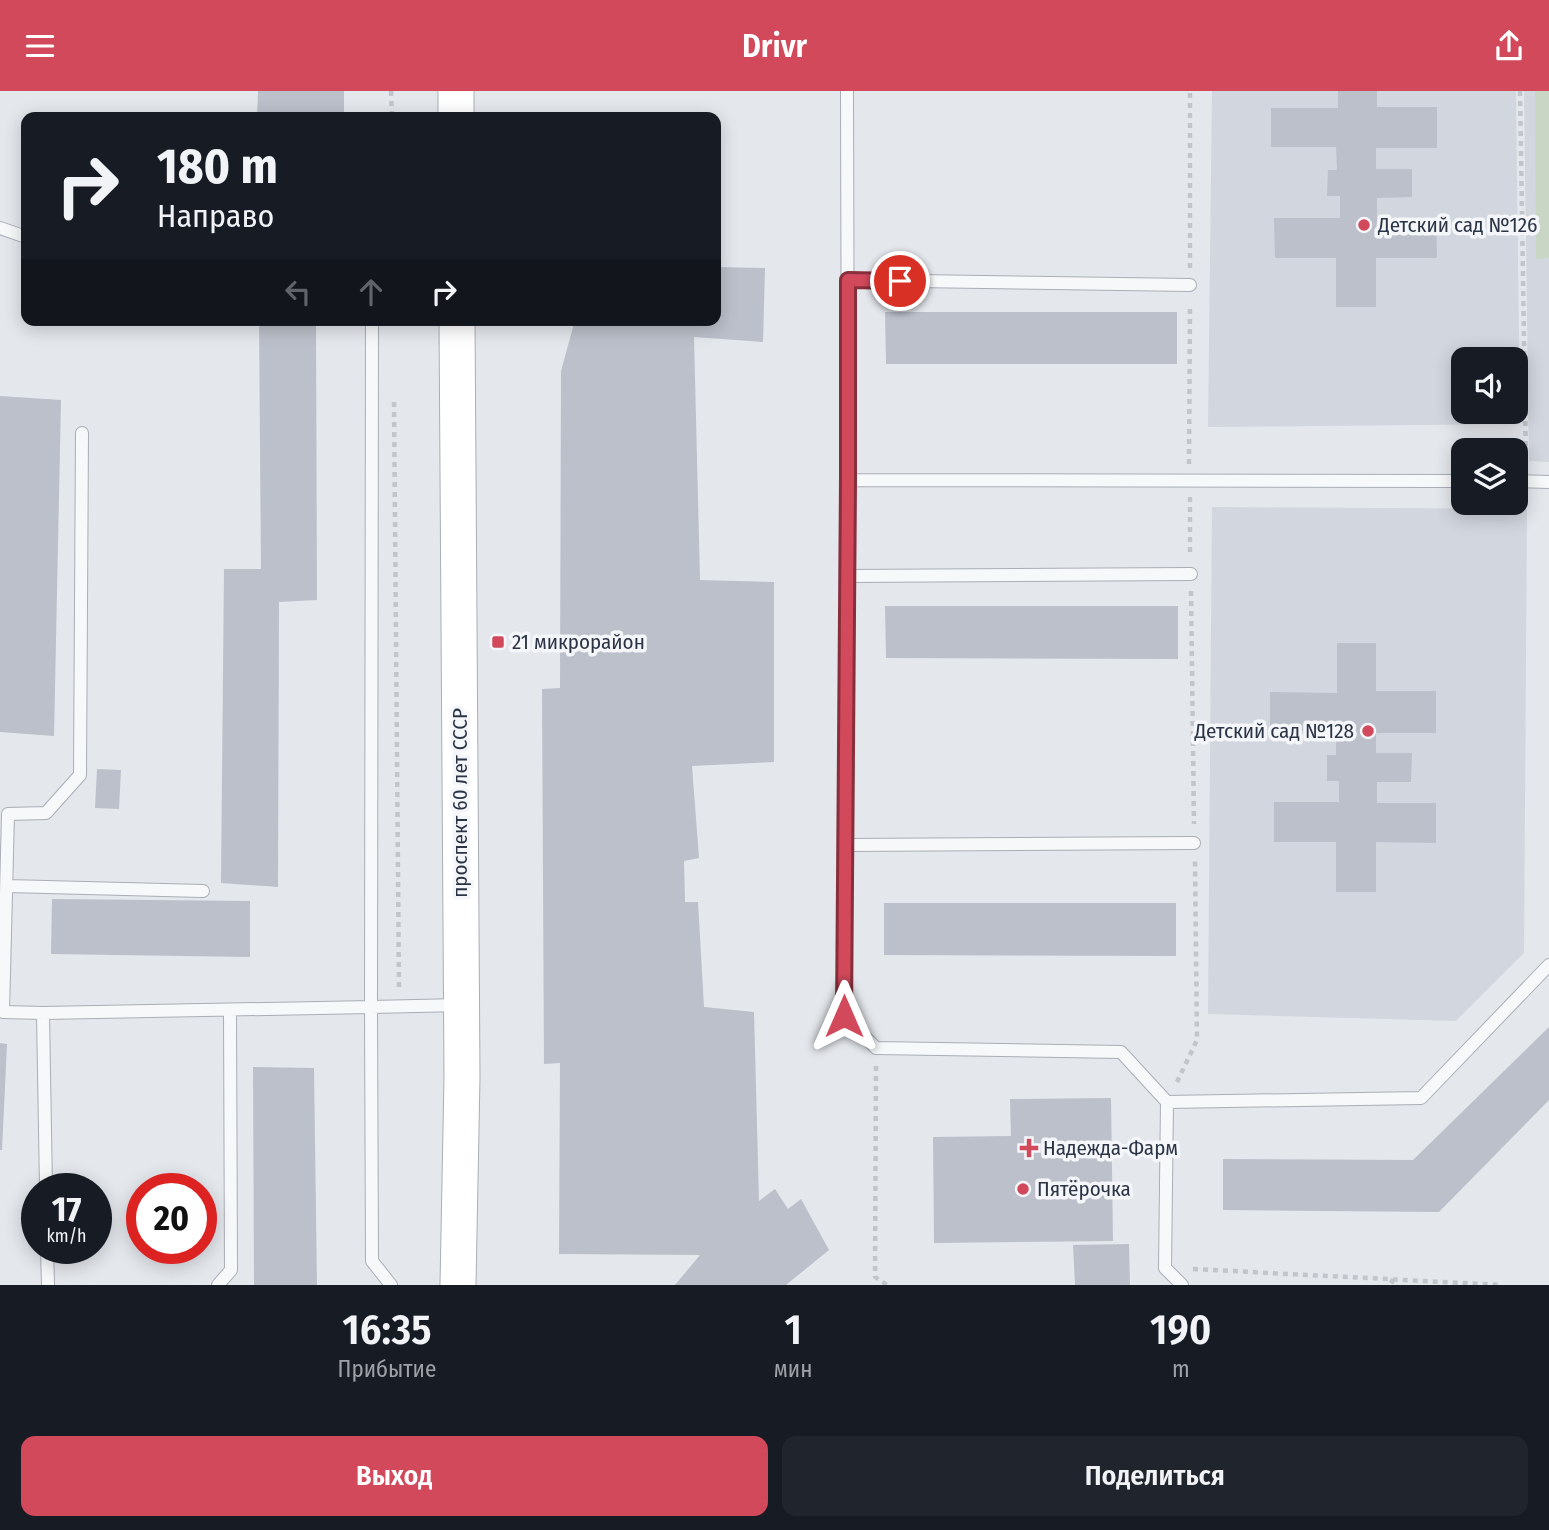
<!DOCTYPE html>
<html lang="ru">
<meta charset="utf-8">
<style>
:root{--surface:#171b24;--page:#20242c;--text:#f1f3f6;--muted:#9ea1a6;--accent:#d1495b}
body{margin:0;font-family:"Fira Sans Condensed",sans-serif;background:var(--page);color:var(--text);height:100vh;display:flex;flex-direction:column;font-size:26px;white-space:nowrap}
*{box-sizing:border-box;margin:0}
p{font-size:23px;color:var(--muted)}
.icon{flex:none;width:38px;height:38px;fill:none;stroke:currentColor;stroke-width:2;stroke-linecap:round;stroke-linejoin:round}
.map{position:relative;height:1194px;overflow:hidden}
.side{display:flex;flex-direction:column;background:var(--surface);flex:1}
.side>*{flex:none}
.guide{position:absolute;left:21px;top:21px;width:700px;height:214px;border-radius:14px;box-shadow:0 4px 18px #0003;background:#171b24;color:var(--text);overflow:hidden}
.tools{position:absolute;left:1451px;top:256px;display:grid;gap:14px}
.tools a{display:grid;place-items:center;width:77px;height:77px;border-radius:14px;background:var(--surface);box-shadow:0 4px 18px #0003;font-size:35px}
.speed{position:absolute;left:21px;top:1082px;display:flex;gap:14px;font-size:35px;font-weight:700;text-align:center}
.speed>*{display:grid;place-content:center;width:91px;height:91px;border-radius:50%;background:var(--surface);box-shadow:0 4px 18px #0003;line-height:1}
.speed small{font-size:18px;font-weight:400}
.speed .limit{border:10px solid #d22;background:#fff;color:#111}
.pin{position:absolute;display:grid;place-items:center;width:60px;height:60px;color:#fff;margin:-30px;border:4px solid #fff;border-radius:50%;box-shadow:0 2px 7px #0007}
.me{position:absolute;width:77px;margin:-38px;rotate:0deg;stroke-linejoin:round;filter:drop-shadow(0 0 5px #0008)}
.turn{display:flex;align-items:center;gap:24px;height:147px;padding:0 21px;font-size:32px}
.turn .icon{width:91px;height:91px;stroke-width:2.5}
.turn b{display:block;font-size:49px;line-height:60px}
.lanes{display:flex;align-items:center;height:66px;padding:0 21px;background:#0003;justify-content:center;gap:35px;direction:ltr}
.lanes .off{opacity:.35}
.eta{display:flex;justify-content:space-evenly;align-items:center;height:119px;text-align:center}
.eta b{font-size:42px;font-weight:600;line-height:49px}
.cta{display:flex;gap:14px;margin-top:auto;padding:14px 21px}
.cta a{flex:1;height:80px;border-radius:14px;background:var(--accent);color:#fff;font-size:28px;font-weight:600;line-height:80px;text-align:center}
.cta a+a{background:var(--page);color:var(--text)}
header{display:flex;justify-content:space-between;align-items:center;height:91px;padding:0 21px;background:var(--accent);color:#fff;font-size:32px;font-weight:600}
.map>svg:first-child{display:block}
</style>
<header><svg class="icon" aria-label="menu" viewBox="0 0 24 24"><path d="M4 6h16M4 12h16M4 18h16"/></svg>Drivr<svg class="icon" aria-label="share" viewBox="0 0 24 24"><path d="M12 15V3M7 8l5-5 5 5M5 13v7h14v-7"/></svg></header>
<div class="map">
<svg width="1549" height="1194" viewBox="0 0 1549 1194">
<rect width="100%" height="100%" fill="#e4e7ec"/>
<path fill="#d2d6de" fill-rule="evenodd" d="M 1212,0 L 1516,0 L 1520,333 L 1208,336 ZM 1463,268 L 1516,268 L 1516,320 L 1463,320 Z
M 1524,0 L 1549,0 L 1549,371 L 1529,370 Z
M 1212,416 L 1527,418 L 1524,862 L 1456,930 L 1208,923 Z"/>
<path fill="#c9d6c5" d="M 1535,0 L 1549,0 L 1549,167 L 1536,168 Z"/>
<path fill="#bbc0ca" d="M 258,0 L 344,0 L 344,26 L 257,26 Z
M 1338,0 L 1377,0 L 1377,16 L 1437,16 L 1437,57 L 1376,57 L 1376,78 L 1412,78 L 1412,106 L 1377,107 L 1377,127 L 1436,127 L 1437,167 L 1376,167 L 1376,216 L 1336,216 L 1336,167 L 1275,167 L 1274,127 L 1340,127 L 1340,105 L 1327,105 L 1328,79 L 1337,79 L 1336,56 L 1271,56 L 1271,17 L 1338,17 Z
M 716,176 L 765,177 L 763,251 L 694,246 L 700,489 L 774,491 L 774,671 L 692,675 L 699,767 L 684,770 L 685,811 L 698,811 L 704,916 L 754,921 L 759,1110 L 775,1098 L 788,1118 L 801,1108 L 829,1159 L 786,1194 L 675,1194 L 700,1164 L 559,1163 L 560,972 L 544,973 L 542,598 L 560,597 L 561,280 L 575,229 L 716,229 Z
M 885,221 L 1177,221 L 1177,273 L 886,273 Z
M 259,229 L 316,229 L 317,509 L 279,511 L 278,796 L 221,792 L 224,478 L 261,478 Z
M 0,305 L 61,309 L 54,645 L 0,641 Z
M 885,515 L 1178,515 L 1178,568 L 886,567 Z
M 1337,552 L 1376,552 L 1376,600 L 1436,600 L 1436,642 L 1376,642 L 1376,662 L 1412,662 L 1411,691 L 1377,691 L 1377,712 L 1436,712 L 1436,752 L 1376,751 L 1376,801 L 1336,801 L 1336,751 L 1274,751 L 1274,711 L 1339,711 L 1339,690 L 1327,690 L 1327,664 L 1336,664 L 1336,640 L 1270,640 L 1270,601 L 1337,602 Z
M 97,678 L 121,679 L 119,718 L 95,717 Z
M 52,808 L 250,810 L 250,866 L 51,863 Z
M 884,812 L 1176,812 L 1176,865 L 884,864 Z
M 1549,936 L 1549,1009 L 1439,1121 L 1223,1119 L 1223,1068 L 1413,1069 Z
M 0,952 L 7,953 L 2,1059 L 0,1059 Z
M 253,976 L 314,977 L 317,1194 L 254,1194 Z
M 1111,1007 L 1113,1150 L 934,1152 L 933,1046 L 1011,1045 L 1010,1008 Z
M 1129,1153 L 1130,1194 L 1075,1194 L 1073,1154 Z"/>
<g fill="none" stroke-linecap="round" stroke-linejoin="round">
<defs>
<path id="lane" d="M 847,0 L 848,389 L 1463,390
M 0,137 L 26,146
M 848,189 L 1190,194
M 848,389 L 844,925 L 876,957 L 1121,961 L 1167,1011 L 1165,1177 L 1182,1194
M 1516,390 L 1549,391
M 847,485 L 1191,483
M 845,754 L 1194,752
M 7,795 L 203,800
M 43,922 L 3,921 L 8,723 L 46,722 L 80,684 L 82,342
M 1167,1011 L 1421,1007 L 1549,874
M 46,1097 L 43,922 L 371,916 L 372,229
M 47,1157 L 48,1194
M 218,1194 L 231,1179 L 230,919
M 391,1194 L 372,1170 L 371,916 L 461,914"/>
<path id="secondary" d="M 456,0 L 456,26
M 457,229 L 462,986 L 458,1194"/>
</defs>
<use href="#lane" stroke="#a9aeb7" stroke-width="14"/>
<use href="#secondary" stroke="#a9aeb7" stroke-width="37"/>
<path stroke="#c2c5cb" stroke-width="4.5" stroke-dasharray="5 5" stroke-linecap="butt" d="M 391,0 L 392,26
M 1520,0 L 1526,372
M 1190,177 L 1190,0
M 394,311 L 399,897
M 1189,373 L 1190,213
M 1190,406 L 1190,464
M 1191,500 L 1194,733
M 876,975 L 875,1186 L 887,1194
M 1177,991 L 1197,949 L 1195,770
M 1193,1178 L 1501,1194
M 1390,1189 L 1398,1194"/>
<use href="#lane" stroke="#f7f8fa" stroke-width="12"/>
<use href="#secondary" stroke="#fff" stroke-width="35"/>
</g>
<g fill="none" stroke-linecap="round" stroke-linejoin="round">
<defs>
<path id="route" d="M 844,925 L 848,389 L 848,189 L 900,190"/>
</defs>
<use href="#route" stroke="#882f3b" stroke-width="18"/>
<use href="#route" stroke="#d1495b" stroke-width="12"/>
</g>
<g fill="#d1495b" stroke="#f4f6f9" stroke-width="2.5">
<circle cx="1364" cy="134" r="7"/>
<rect x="491" y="544" width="14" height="14" rx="3.5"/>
<circle cx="1368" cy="640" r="7"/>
<path d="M1025.5 1046.5h7v7h7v7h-7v7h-7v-7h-7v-7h7z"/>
<circle cx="1023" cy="1098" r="7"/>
</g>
<g text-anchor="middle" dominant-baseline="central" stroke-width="7" stroke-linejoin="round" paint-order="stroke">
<g font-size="21" fill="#2b3445" stroke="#f4f6f9" text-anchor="start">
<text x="1378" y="134">Детский сад №126</text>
<text x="512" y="551">21 микрорайон</text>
<text x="1354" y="640" text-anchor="end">Детский сад №128</text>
<text x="1043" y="1057">Надежда-Фарм</text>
<text x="1037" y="1098">Пятёрочка</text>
</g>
<g font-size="21" fill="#2b3445" stroke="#f4f6f9">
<text transform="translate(460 712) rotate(-90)">проспект 60 лет СССР</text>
</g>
</g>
</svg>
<div class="tools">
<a><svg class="icon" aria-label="sound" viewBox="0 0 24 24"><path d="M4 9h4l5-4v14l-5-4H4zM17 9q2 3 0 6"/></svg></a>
<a><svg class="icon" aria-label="layers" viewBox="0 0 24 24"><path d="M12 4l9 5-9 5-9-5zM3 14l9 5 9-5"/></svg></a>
</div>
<div class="speed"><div>17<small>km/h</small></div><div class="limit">20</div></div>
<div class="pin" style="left:900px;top:190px;background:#d93025"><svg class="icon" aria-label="arrive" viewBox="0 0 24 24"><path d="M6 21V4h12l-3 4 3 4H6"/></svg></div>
<svg class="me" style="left:844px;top:925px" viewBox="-20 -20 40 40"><path d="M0-17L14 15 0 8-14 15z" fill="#d1495b" stroke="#fff" stroke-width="4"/></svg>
<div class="guide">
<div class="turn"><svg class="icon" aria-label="right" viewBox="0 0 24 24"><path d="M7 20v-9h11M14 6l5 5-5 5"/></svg><div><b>180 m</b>Направо</div></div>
<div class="lanes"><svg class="icon off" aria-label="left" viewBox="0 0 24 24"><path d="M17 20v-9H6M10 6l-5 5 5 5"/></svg><svg class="icon off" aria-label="ahead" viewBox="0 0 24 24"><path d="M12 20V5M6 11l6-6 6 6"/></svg><svg class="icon" aria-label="right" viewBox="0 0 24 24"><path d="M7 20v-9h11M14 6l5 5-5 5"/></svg></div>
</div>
</div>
<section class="side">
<div class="eta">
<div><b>16:35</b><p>Прибытие</p></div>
<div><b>1</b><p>мин</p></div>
<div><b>190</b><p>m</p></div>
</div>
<div class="cta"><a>Выход</a><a>Поделиться</a></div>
</section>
